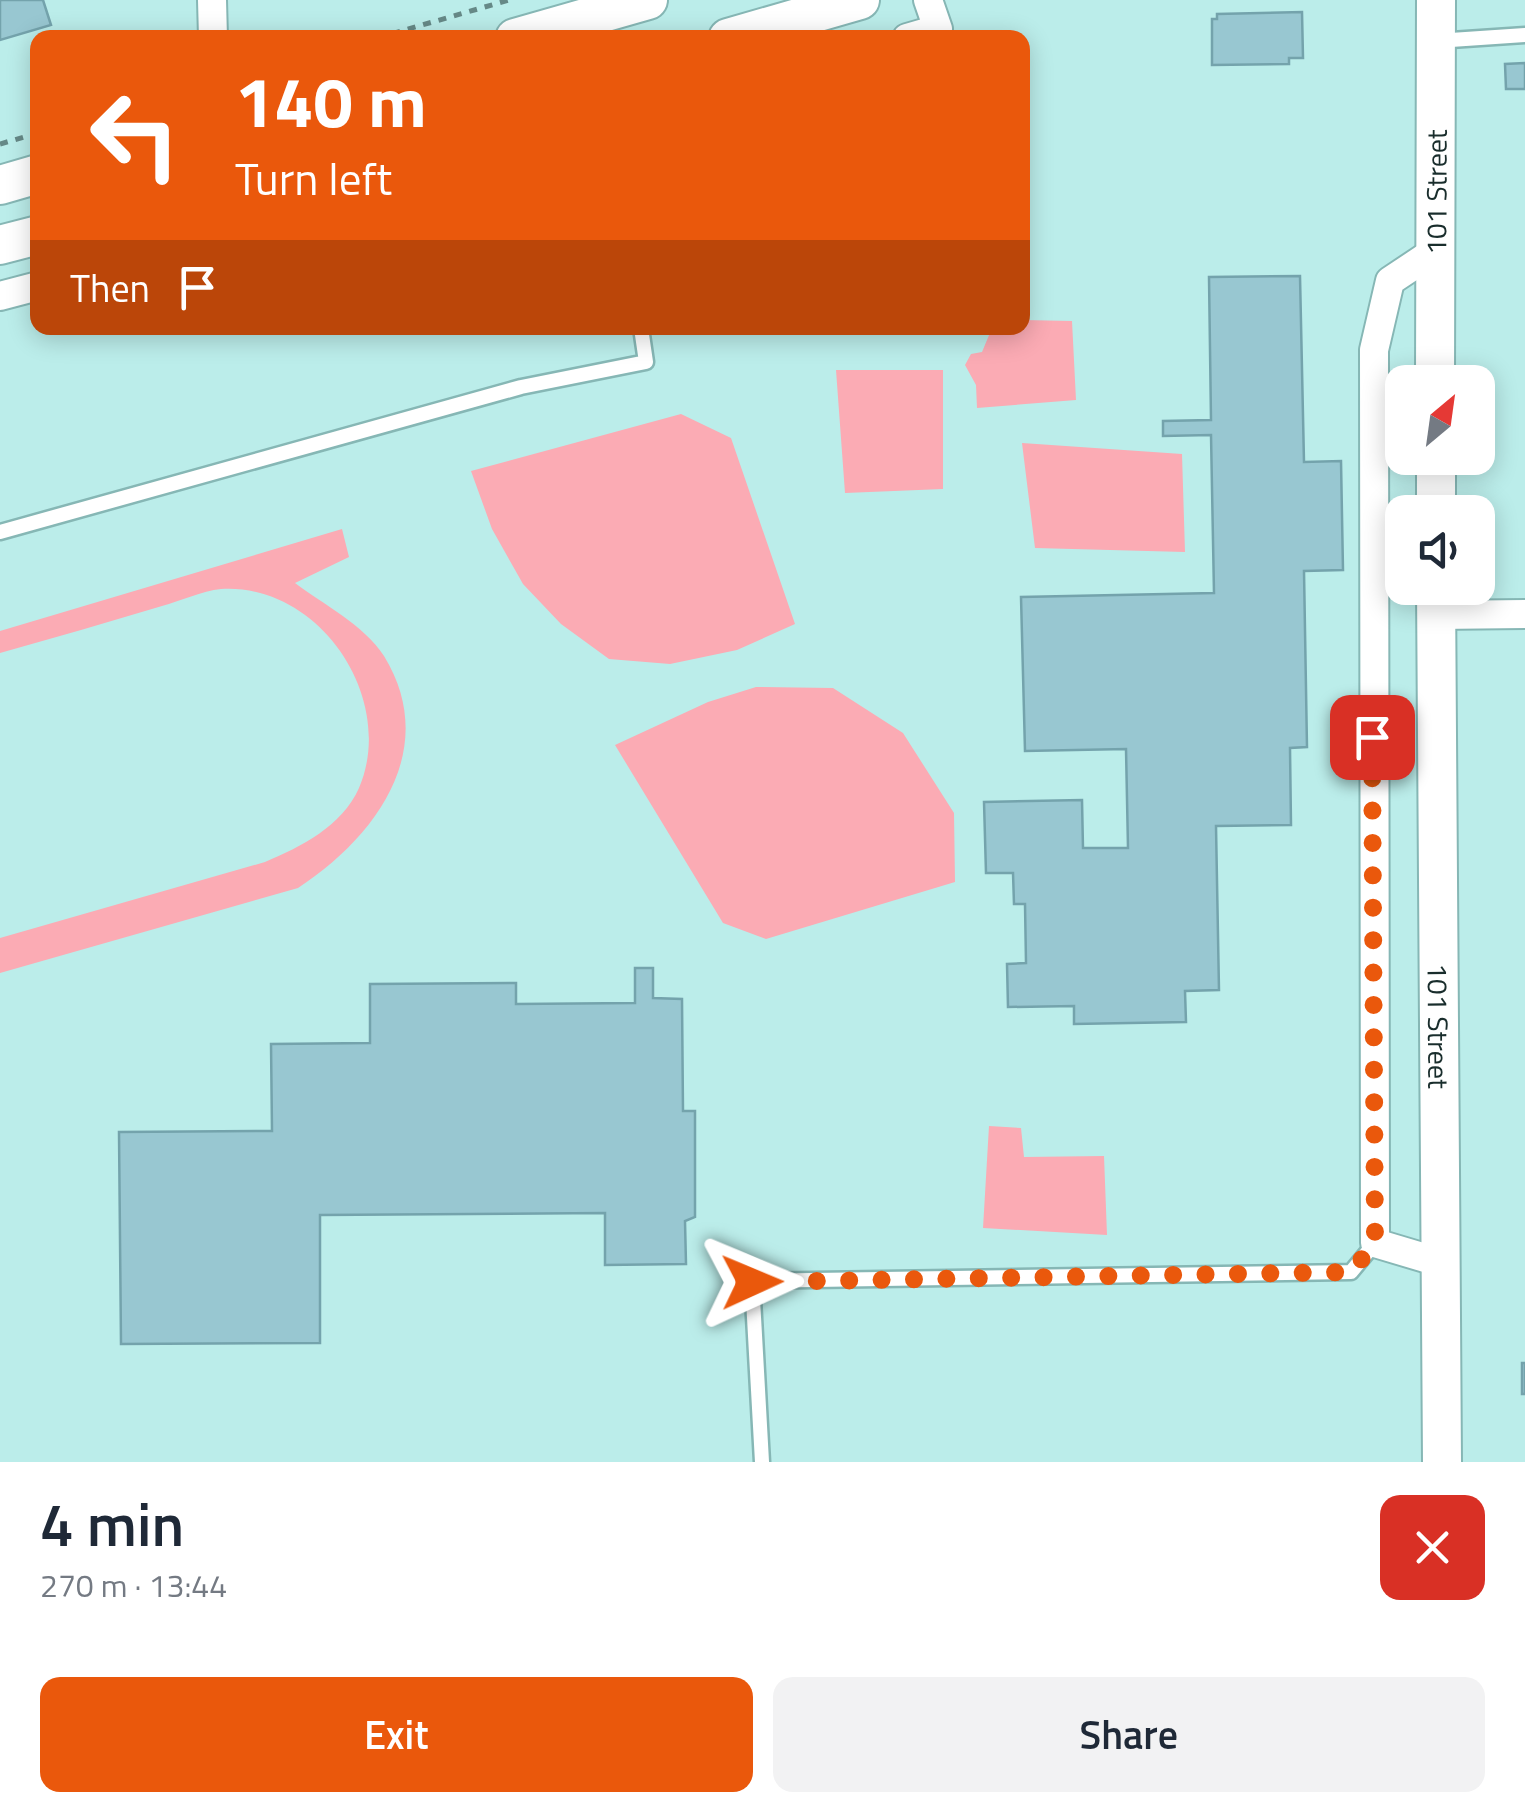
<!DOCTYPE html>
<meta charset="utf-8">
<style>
:root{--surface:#fff;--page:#f2f2f3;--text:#1f2937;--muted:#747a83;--accent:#ea580c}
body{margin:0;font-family:"Titillium Web",sans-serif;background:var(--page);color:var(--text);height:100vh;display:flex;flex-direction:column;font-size:38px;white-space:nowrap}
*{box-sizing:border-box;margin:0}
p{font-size:32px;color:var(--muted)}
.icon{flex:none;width:55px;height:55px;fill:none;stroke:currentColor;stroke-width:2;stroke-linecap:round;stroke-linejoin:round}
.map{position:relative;height:1462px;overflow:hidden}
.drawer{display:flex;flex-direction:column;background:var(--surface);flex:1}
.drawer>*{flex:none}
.hud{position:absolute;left:30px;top:30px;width:1000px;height:305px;border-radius:20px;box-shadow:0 5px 25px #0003;background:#ea580c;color:#fff;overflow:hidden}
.needle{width:65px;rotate:29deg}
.buttons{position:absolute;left:1385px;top:365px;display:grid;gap:20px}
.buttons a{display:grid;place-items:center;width:110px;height:110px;border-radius:20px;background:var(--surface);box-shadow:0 5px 25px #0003;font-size:50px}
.pin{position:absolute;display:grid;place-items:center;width:85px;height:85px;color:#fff;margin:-42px;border-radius:20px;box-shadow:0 5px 15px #0006}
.me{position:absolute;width:110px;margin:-55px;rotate:89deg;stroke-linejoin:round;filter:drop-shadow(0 0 8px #0008)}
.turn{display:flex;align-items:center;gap:35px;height:210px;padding:0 40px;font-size:45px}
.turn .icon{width:130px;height:130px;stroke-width:2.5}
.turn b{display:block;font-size:70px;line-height:85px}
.then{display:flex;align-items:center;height:95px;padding:0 40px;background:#0003;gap:20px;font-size:38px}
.round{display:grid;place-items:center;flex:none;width:105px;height:105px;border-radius:20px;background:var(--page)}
.summary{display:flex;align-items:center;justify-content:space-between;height:170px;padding:0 40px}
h1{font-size:60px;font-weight:600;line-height:75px}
.cta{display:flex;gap:20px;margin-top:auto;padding:20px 40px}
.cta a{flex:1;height:115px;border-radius:20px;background:var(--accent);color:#fff;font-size:40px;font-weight:600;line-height:115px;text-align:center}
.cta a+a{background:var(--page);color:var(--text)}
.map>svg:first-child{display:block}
</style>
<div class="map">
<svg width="1525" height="1462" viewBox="0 0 1525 1462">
<rect width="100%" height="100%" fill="#bbedea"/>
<path fill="#fbabb4" d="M 1023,320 L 1072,321 L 1076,400 L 977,408 L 976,385 L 965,365 L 971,354 L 982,352 L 992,328 L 1022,328 Z
M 836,370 L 943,370 L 943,489 L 845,493 Z
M 681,414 L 731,438 L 795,624 L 737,650 L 670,664 L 609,659 L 561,624 L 523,584 L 492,529 L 471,471 Z
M 1022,443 L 1182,454 L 1185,552 L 1035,548 Z
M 342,529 L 349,557 L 295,583 C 323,604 364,625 384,656 C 441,749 376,837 298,888 L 0,973 L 0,938 L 265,862 C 301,847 342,826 359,788 C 397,699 320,583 221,589 C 202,591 180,601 162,606 C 108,622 54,638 0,653 L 0,631 Z
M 756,687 L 833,688 L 903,733 L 954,813 L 955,882 L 766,939 L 723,923 L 615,745 L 708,702 Z
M 989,1126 L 1021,1128 L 1024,1157 L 1104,1156 L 1107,1235 L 983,1228 Z"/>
<path fill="#98c7d1" stroke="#74a3ac" stroke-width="2.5" d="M 0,0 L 43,0 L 51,25 L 0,40 Z
M 1302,12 L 1303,58 L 1289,58 L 1289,64 L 1212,65 L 1212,19 L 1217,19 L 1217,14 Z
M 1525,63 L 1525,89 L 1506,89 L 1505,64 Z
M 1300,276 L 1304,462 L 1341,461 L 1343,570 L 1304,571 L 1307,747 L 1290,748 L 1291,825 L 1216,826 L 1219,990 L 1185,991 L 1186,1022 L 1074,1024 L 1074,1006 L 1008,1007 L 1007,964 L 1026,963 L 1025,904 L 1014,904 L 1013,873 L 986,873 L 984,802 L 1082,800 L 1083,848 L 1128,848 L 1126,749 L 1025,751 L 1021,597 L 1214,593 L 1211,435 L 1163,436 L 1163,421 L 1211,420 L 1209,277 Z
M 635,968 L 653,968 L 653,998 L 682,999 L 683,1111 L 695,1111 L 695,1217 L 685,1221 L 686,1264 L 605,1265 L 605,1213 L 320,1215 L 320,1343 L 121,1344 L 119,1132 L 272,1131 L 271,1044 L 370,1043 L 370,984 L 516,983 L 516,1004 L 635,1003 Z
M 1522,1363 L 1525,1363 L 1525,1394 L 1522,1394 Z"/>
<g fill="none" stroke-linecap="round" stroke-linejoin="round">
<defs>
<path id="lane" d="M 1436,41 L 1525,35
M 0,532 L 521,387 L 646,362 L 641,328
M 762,1462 L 752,1281 L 1351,1272 L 1375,1243"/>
<path id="street" d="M 212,0 L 213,38
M 907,38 L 938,29 L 928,0
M 1435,251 L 1390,281 L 1374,350 L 1375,1243 L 1442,1263
M 0,296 L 38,286
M 1436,615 L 1525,614"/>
<g id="secondary">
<path d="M 515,38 L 648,0"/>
<path d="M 728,38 L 860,0"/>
<path d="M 0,185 L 38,174"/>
<path d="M 0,245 L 38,235"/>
<path id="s1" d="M 1435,382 L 1436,0"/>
<path d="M 1436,458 L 1436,512"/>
<path id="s2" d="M 1436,588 L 1442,1462"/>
</g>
</defs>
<use href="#lane" stroke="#86b7b5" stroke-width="19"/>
<use href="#street" stroke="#86b7b5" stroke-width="32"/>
<use href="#secondary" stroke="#86b7b5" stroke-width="42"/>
<path stroke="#668987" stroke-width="5" stroke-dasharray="8 8" stroke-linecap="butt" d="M 377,38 L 509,0
M 0,144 L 38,133"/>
<use href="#lane" stroke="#fff" stroke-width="14"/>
<use href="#street" stroke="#fff" stroke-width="28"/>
<use href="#secondary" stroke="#fff" stroke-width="38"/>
</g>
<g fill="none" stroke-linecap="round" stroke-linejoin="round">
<path stroke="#ea580c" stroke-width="18" stroke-dasharray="0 32.4" d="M 752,1282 L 1351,1272 L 1375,1243 L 1372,737"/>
</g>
<g text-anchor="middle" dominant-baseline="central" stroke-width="10" stroke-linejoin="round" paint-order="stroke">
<g font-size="28" fill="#192d2c" stroke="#c8fbf8">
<text stroke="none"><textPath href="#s1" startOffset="190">101 Street</textPath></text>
<text stroke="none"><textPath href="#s2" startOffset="438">101 Street</textPath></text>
</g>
</g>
</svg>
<div class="buttons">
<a><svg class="needle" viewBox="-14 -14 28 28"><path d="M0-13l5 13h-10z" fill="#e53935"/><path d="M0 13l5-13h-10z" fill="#747a83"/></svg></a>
<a><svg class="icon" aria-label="sound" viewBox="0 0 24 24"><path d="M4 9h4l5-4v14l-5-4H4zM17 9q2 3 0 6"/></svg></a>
</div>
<div class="pin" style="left:1372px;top:737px;background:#d93025"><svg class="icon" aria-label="arrive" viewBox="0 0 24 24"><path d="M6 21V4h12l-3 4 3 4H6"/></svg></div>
<svg class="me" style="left:752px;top:1282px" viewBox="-20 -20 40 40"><path d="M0-17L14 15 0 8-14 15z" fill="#ea580c" stroke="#fff" stroke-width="4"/></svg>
<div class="hud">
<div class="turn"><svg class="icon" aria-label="left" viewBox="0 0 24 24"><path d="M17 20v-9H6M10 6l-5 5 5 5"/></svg><div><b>140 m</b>Turn left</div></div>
<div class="then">Then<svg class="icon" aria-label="arrive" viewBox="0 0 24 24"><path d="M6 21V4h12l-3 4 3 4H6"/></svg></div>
</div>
</div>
<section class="drawer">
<div class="summary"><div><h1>4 min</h1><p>270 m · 13:44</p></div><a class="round" style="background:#d93025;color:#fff"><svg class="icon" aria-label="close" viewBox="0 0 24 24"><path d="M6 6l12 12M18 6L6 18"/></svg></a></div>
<div class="cta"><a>Exit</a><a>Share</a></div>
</section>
